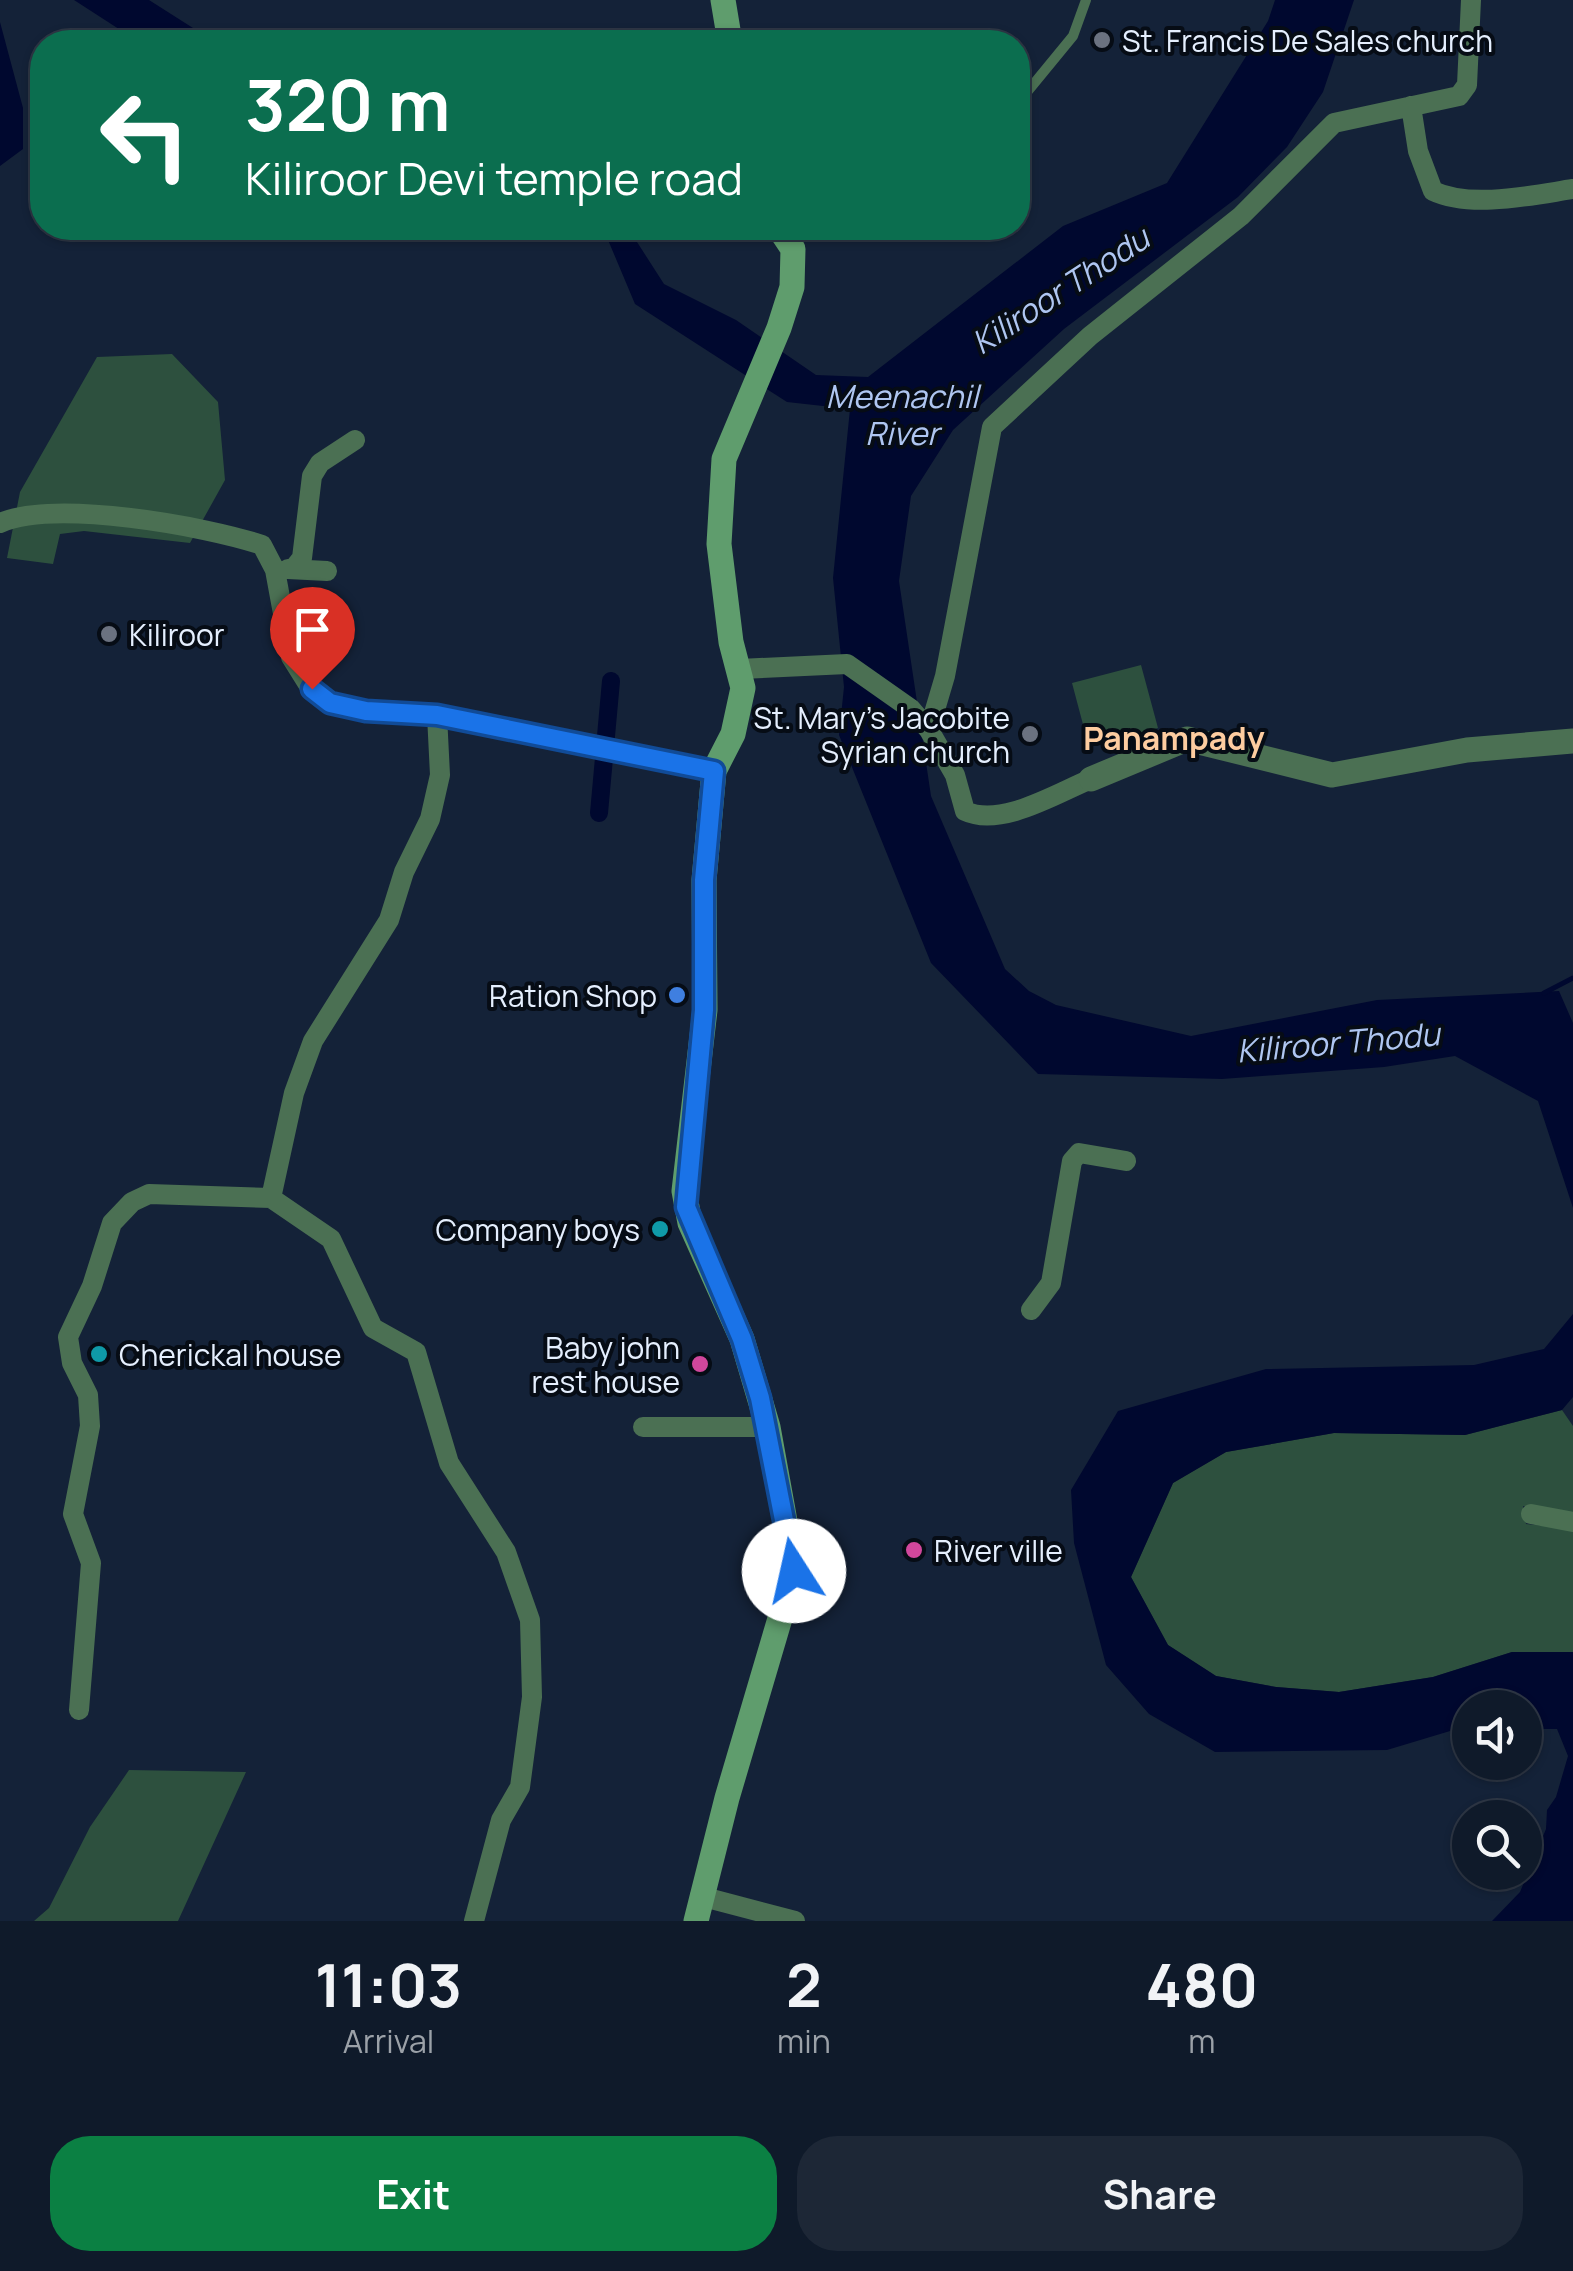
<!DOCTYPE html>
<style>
:root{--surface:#0f1a2a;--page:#1d2736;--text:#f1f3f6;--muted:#9ba1a8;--line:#2f3847;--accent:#0b8043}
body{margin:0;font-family:Manrope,sans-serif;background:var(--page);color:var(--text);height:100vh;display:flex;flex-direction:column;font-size:38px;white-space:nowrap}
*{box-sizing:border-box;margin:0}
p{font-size:32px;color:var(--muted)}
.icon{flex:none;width:55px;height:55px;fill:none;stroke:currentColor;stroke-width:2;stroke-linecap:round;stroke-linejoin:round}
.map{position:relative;height:1921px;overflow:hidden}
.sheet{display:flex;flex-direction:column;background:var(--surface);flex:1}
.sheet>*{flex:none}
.guide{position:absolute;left:30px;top:30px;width:1000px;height:210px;border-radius:40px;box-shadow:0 2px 8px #0004,0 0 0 2px var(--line);background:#0b6e4f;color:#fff;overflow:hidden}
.buttons{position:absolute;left:1452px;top:1690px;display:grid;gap:20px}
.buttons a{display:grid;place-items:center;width:90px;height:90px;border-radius:50%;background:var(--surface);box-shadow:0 2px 8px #0004,0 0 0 2px var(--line);font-size:50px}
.pin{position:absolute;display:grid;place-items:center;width:85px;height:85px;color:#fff;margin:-102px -42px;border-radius:50% 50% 50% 0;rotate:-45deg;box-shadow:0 0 10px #0007}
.pin .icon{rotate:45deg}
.me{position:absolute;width:110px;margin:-55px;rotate:350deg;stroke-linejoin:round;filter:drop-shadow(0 0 8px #0008)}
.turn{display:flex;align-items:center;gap:35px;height:210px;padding:0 50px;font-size:45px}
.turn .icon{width:130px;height:130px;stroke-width:2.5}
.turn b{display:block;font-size:70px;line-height:85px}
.eta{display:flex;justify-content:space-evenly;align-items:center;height:170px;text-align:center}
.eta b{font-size:60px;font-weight:700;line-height:70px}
.primary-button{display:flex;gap:20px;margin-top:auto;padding:20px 50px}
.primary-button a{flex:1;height:115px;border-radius:40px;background:var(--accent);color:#fff;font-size:40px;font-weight:700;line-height:115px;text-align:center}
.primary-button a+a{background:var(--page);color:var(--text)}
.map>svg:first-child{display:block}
</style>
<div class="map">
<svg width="1573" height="1921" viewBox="0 0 1573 1921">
<rect width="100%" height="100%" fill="#142238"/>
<path fill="#2d503e" d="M 172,354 L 218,402 L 225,480 L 190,543 L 84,531 L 60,534 L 53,564 L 7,558 L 20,492 L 97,357 Z
M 1141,665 L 1158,728 L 1089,747 L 1072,683 Z
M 1562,1410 L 1573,1426 L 1573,1516 L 1523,1506 L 1526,1524 L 1573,1529 L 1573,1652 L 1512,1652 L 1433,1677 L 1339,1692 L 1276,1687 L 1216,1676 L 1168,1645 L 1131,1577 L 1173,1483 L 1226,1452 L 1334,1433 L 1465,1435 Z
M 129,1770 L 246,1772 L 178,1921 L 34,1921 L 49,1908 L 90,1827 Z"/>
<path fill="#00082f" d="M 74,0 L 149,0 L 215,42 L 139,42 Z
M 1275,0 L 1354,0 L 1323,92 L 1287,147 L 1238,197 L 1064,329 L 953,430 L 911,496 L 899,581 L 931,796 L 1005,969 L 1029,991 L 1056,1005 L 1191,1036 L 1377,1000 L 1559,991 L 1573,1023 L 1573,1208 L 1538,1101 L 1455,1056 L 1384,1067 L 1222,1079 L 1038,1074 L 931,963 L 839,735 L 844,687 L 833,578 L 850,409 L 787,402 L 635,304 L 603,228 L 628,228 L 664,284 L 736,320 L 816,375 L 868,377 L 1063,226 L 1167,183 L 1268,21 Z
M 0,22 L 23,108 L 23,149 L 0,166 Z
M 1573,1314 L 1573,1397 L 1562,1410 L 1465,1435 L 1334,1433 L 1226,1452 L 1173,1483 L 1131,1577 L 1168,1645 L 1216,1676 L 1276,1687 L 1339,1692 L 1433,1677 L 1512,1652 L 1573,1652 L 1573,1921 L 1492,1921 L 1520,1892 L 1546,1829 L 1547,1810 L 1556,1797 L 1568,1756 L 1557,1729 L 1525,1729 L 1525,1708 L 1470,1708 L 1470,1725 L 1387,1750 L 1215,1752 L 1149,1714 L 1106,1665 L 1074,1543 L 1071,1490 L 1118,1411 L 1266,1369 L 1474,1365 L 1544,1349 Z"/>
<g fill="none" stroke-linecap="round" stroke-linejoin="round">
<path stroke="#00082f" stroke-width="5" d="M 1544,993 L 1573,978"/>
<path stroke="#00082f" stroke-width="18" d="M 599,813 L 611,681"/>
<path stroke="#4b7053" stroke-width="10" d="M 1018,103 L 1073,36 L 1086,0"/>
<path stroke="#4b7053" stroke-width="20" d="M 1411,106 L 1418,151 L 1433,191 C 1471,209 1533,195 1573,189
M 0,523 C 55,499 205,526 262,545 L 275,570 L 291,657 L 311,689 L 330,703 L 366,711 L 437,715 L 714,771
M 294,568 L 302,558 L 312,476 L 320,463 L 355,440
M 288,569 L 327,571
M 740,669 L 847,664 L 911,709 L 929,730 L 955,775 L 965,811 C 1001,828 1057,793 1091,779
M 437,715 L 440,775 L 430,819 L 404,872 L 389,920 L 313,1041 L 294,1093 L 271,1198 L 331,1239 L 373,1328 L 416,1352 L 449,1463 L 506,1552 L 530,1620 L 532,1697 L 520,1787 L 501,1820 L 474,1921
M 929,730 L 945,676 L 992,427 L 1090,336 L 1241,216 L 1334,123 L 1459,96 L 1467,85 L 1471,0
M 1031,1310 L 1051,1283 L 1072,1161 L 1079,1153 L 1126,1161
M 643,1427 L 768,1427
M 1531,1514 L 1573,1522
M 79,1710 L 91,1563 L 73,1514 L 90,1426 L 88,1395 L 72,1363 L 68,1337 L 92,1286 L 112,1223 L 132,1202 L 149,1194 L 271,1198
M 700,1896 L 795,1921"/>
<path stroke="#4b7053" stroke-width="25" d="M 1091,779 L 1187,739 L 1332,775 L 1467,750 L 1573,741"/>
<path stroke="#5f9d6d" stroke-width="25" d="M 723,0 L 730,42
M 696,1921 L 727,1798 L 794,1571 L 768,1427 L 742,1339 L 690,1223 L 684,1191 L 705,1010 L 704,880 L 714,771 L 733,734 L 743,688 L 731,642 L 719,544 L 724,459 L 779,328 L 792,287 L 793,249 L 779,228"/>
</g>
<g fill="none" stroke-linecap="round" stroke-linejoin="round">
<defs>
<path id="route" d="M 312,689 L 330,703 L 366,711 L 437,715 L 714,771 L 704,880 L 704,1010 L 686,1207 L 742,1339 L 760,1398 L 794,1571"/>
</defs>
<use href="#route" stroke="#114b97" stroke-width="25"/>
<use href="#route" stroke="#1a73e8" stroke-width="18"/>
</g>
<g fill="#6b7280" stroke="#060c15" stroke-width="4">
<circle cx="1102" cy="40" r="10"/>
<circle cx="109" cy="634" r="10"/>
<circle cx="1030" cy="734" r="10"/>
</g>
<circle fill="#3f7fe0" stroke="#060c15" stroke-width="4" cx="677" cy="995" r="10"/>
<g fill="#0f9aa8" stroke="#060c15" stroke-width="4">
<circle cx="660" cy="1229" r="10"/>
<circle cx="99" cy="1354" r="10"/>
</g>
<g fill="#d1479c" stroke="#060c15" stroke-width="4">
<circle cx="700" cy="1364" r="10"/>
<circle cx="914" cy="1550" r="10"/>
</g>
<g text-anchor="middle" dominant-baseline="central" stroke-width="8" stroke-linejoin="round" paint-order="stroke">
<g font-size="30" fill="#e5effe" stroke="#060c15" text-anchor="start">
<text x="1122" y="40">St. Francis De Sales church</text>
<text x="129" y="634">Kiliroor</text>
<text x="1010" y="717" text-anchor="end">St. Mary's Jacobite<tspan x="1010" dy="34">Syrian church</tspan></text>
<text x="657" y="995" text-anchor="end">Ration Shop</text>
<text x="640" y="1229" text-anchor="end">Company boys</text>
<text x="680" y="1347" text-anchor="end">Baby john<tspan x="680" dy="34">rest house</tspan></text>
<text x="119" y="1354">Cherickal house</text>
<text x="934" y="1550">River ville</text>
</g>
<g font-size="32" font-style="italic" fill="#afc6f1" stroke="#060c15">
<text transform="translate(1060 290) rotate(-33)">Kiliroor Thodu</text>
<text x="902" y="396">Meenachil<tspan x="902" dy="37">River</tspan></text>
<text transform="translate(1338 1042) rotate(-5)">Kiliroor Thodu</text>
</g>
<g font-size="32" font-weight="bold" fill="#fdcca0" stroke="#060c15">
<text x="1174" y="738">Panampady</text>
</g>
</g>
</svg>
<div class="buttons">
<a><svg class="icon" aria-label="sound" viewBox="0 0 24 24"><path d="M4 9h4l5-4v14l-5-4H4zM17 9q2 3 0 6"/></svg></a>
<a><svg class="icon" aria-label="search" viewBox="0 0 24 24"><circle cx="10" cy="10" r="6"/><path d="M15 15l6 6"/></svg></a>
</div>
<div class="pin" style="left:312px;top:689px;background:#d93025"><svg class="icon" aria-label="arrive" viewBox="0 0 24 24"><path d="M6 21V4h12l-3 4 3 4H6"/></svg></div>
<svg class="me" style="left:794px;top:1571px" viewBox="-20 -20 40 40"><circle r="19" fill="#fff"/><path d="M0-13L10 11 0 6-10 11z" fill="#1a73e8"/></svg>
<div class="guide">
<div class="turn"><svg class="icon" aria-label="left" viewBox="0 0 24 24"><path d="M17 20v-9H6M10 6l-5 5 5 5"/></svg><div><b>320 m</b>Kiliroor Devi temple road</div></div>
</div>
</div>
<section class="sheet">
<div class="eta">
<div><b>11:03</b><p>Arrival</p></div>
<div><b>2</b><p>min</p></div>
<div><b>480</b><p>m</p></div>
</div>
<div class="primary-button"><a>Exit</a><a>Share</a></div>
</section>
